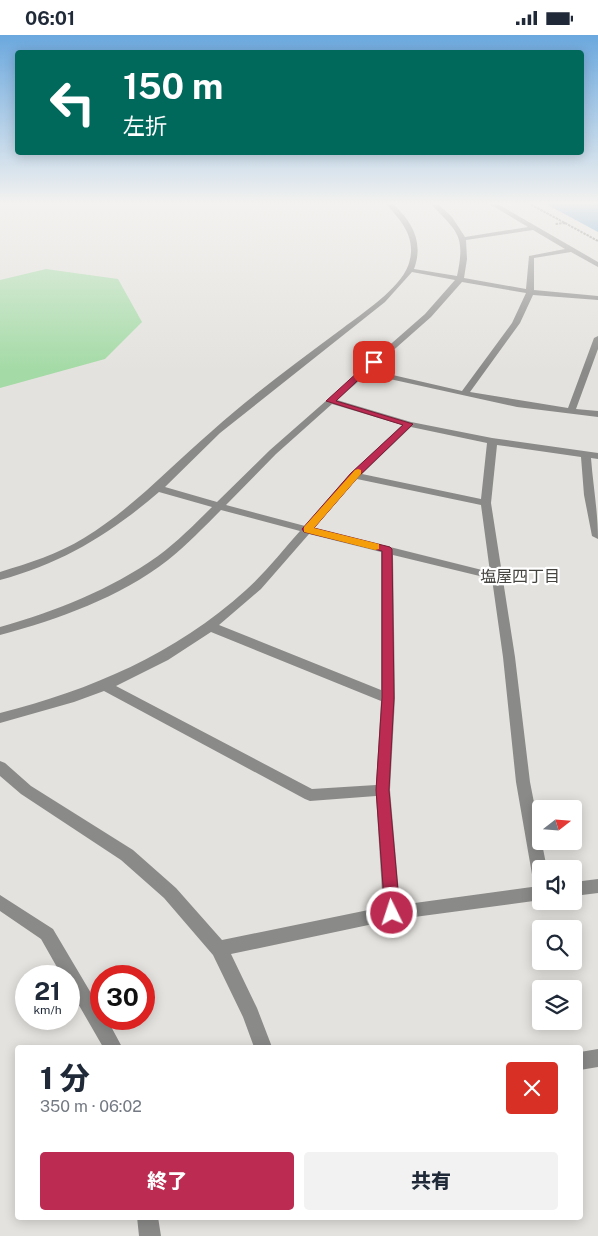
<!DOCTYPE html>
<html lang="ja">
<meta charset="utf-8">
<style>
:root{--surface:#fff;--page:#f2f2f3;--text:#1f2937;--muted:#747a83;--accent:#bb2b52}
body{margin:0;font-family:"Public Sans","Noto Sans JP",sans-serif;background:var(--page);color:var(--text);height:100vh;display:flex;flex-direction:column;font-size:19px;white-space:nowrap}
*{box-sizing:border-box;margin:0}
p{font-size:16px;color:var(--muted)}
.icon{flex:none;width:28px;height:28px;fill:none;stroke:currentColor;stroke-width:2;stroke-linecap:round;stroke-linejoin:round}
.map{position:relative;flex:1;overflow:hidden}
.side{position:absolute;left:15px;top:1010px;width:568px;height:175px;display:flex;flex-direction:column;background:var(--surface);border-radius:5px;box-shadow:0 2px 12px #0003}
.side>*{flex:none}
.hud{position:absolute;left:15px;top:15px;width:569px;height:105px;border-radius:5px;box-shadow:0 2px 12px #0003;background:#00695c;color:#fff;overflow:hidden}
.needle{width:32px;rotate:73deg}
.buttons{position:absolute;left:532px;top:765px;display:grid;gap:10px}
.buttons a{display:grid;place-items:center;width:50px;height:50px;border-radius:5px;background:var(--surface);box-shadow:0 2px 12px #0003;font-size:25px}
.speed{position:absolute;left:15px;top:930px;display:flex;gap:10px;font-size:25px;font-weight:700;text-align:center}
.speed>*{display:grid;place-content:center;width:65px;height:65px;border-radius:50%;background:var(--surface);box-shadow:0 2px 12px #0003;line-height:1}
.speed small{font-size:12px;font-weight:400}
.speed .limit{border:8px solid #d22;background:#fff;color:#111}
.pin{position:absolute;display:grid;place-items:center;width:42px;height:42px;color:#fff;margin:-21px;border-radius:10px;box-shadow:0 2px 8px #0006}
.me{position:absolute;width:55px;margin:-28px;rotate:356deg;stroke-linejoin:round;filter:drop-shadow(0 0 4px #0008)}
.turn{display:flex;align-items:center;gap:18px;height:105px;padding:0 25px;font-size:22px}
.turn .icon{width:65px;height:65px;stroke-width:2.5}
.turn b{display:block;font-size:35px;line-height:42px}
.round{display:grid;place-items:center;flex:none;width:52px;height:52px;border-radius:5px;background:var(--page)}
.head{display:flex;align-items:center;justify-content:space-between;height:85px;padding:0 25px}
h1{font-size:30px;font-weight:800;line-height:38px}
.action{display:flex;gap:10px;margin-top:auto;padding:10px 25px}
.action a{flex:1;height:58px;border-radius:5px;background:var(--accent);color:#fff;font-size:20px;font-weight:800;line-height:58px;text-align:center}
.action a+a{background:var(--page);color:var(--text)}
.status{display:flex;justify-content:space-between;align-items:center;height:35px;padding:0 25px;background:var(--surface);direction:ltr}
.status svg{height:14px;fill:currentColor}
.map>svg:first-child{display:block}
</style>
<div class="status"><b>06:01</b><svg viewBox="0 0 49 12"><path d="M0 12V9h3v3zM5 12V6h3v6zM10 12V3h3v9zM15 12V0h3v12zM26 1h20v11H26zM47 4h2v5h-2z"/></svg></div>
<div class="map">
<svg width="598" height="1201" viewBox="0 0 598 1201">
<rect width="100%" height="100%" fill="#e4e2de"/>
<path fill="#a3daa5" d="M 46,234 L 118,244 L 142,287 L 105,324 L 0,353 L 0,245 Z"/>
<path fill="#5096cf" d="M 544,168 L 598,168 L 598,197 Z"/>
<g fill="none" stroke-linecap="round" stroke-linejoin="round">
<path stroke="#72716e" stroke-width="2" stroke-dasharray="2.5 1" stroke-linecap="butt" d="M 528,168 L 565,188 L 555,189
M 565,188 L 598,206"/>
<path fill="#8a8a89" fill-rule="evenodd" d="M 385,168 L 392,168 C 412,186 424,207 414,234 L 457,241 C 466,199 457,197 430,168 L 437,168 L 452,182 L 465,202 L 528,192 L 488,168 L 496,168 L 598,227 L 598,232 L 571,217 L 534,223 L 534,255 L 598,261 L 598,265 L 533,260 L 520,288 L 470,357 L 568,373 L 594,303 L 598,301 L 598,314 L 576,374 L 598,376 L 598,382 L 517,372 L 367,339 L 337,365 L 411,387 L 492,403 L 598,418 L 598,424 L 591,423 C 593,450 598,477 598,504 L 592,501 L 584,460 L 581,422 L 497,410 L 491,468 L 515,622 L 530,747 L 547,834 L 541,834 L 541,865 L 392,885 L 231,919 L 257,973 L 272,1012 L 254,1012 L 243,982 L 213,920 L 164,863 L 121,825 L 21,759 L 0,741 L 0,726 L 5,728 L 31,751 L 133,815 L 176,853 L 222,905 L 383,872 L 376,761 L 310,766 L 305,764 L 104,656 L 74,667 L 0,688 L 0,678 C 91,655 175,619 246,555 C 266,537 282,516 300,496 L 221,475 C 204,492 187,510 168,525 C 119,563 59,584 0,600 L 0,592 C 56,576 110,555 158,521 C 177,507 195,489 212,472 L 159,457 C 110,499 63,528 0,545 L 0,537 C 29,528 58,519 84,503 C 133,473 169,433 212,396 C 253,359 299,326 343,293 C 363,278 399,254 408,231 C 418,204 402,186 385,168 ZM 533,195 L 565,214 L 529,221 L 526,254 L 464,243 L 467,224 L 466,205 ZM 412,237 L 455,245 L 425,279 L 270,415 L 217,467 L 165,452 L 220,398 L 385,267 ZM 462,247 L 526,258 L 512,288 L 462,356 L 371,335 L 431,282 ZM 332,369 L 402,390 L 351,438 L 305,491 L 226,470 L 276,419 ZM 411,392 L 487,408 L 481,464 L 362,439 ZM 357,444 L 481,470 L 490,537 L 314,493 ZM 309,499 L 381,517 L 381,655 L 219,590 L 261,554 ZM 393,520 L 492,544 L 503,622 L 516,747 L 533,845 L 535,850 L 539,851 L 400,870 L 390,755 L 395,663 ZM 211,597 L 381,666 L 376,750 L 312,754 L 116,651 L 168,625 Z
M 598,844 L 598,858 L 574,861 L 574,847 Z
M 0,860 L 53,894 L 101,975 L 101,984 L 107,984 L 122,1012 L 103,1012 L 69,953 L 69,941 L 62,941 L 41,904 L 0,876 Z
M 598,1014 L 598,1032 L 580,1035 L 580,1017 Z
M 137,1182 L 158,1182 L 161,1201 L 139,1201 Z"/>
</g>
<linearGradient id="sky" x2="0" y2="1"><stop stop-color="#6ba8de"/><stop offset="0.5" stop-color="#f3f2f0"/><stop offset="1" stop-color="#f3f2f0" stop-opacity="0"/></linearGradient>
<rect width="598" height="336" fill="url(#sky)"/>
<path fill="#bb2b52" stroke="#7a1c35" d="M 371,325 L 377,327 L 336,366 L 413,389 L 358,442 L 314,493 L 390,512 L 392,514 L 394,663 L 389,755 L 400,878 L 398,882 L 392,884 L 387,882 L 385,878 L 376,755 L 382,663 L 382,516 L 304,497 L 302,494 L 351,438 L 403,390 L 326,366 Z"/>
<path fill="#f59e0b" d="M 358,434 L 361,435 L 361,439 L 314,493 L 379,509 L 379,514 L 375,515 L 304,497 L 304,492 L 355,435 Z"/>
<g text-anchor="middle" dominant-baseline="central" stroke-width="4.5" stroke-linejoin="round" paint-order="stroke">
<g font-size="16" fill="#454440" stroke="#fff">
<text x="520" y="541">塩屋四丁目</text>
</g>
</g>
</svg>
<div class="buttons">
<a><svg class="needle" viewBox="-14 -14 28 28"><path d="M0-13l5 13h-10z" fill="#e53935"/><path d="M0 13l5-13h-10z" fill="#747a83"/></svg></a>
<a><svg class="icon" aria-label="sound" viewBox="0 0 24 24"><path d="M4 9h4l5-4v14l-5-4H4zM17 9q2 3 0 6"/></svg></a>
<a><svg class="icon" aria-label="search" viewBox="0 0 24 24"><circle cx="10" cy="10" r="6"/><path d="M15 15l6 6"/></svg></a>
<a><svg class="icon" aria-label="layers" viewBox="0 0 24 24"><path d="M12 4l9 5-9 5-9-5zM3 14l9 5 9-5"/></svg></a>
</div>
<div class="speed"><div>21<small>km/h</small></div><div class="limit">30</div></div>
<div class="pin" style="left:374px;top:327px;background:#d93025"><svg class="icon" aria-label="arrive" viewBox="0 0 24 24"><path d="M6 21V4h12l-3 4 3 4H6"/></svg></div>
<svg class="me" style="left:392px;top:878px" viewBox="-20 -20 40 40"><circle r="17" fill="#bb2b52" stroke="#fff" stroke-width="3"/><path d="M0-11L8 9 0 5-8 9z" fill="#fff"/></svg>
<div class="hud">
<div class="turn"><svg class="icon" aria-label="left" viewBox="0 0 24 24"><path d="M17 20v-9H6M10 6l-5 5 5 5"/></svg><div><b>150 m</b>左折</div></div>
</div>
<section class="side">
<div class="head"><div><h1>1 分</h1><p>350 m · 06:02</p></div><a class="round" style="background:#d93025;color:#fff"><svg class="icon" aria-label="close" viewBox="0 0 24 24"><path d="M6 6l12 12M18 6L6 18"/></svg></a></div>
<div class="action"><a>終了</a><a>共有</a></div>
</section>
</div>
